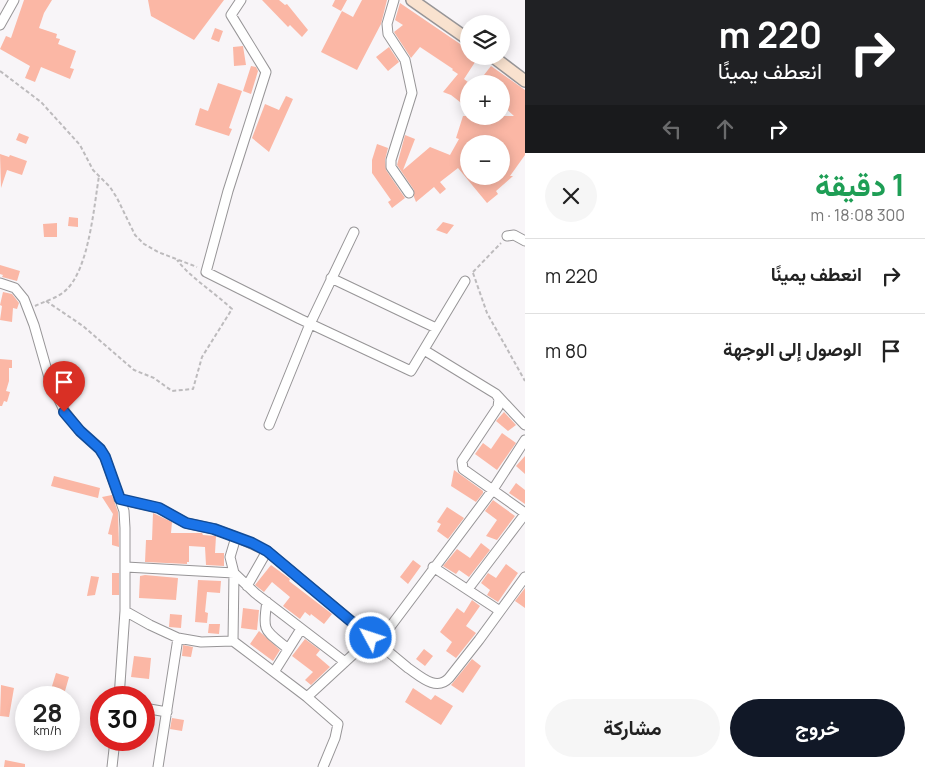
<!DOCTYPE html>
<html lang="ar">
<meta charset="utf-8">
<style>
:root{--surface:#fff;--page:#f6f6f6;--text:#222;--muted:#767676;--line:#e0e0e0;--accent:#111827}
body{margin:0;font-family:Manrope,Vazirmatn,sans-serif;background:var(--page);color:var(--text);direction:rtl;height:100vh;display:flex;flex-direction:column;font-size:19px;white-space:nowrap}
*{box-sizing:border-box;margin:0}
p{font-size:16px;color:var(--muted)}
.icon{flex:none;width:28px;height:28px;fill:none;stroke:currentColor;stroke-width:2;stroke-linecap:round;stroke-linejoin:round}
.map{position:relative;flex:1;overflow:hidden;direction:ltr}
.side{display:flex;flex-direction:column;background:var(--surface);width:400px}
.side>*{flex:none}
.top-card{background:#202124;color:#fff;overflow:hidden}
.tools{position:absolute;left:460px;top:15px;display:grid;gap:10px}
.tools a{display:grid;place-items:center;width:50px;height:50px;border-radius:50%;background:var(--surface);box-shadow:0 2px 12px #0003;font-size:25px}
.speed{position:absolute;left:15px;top:686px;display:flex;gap:10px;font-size:25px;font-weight:700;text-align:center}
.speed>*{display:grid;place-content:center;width:65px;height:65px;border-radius:50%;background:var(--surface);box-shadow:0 2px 12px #0003;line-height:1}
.speed small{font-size:12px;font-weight:400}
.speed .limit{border:8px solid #d22;background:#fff;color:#111}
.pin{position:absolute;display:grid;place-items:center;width:42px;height:42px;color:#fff;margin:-51px -21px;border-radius:50% 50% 50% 0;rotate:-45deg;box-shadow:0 0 5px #0007}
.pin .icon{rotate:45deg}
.me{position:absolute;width:55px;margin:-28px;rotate:310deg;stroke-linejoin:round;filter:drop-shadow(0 0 4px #0008)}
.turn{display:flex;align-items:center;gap:18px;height:105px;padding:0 20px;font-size:22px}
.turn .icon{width:65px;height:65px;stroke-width:2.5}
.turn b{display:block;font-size:35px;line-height:42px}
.lanes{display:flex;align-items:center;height:48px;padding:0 20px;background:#0003;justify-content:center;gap:25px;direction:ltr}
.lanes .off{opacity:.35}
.round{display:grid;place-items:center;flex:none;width:52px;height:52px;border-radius:26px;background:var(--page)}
.overview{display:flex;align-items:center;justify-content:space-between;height:85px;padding:0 20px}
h1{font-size:30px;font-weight:700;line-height:38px;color:#1e9e55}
.primary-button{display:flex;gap:10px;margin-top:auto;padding:10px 20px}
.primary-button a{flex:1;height:58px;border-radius:30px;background:var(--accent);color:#fff;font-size:20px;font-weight:700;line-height:58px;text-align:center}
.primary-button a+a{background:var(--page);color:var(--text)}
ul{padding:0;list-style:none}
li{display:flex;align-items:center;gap:15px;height:75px;padding:0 20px;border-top:1px solid var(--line)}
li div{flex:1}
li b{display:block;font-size:19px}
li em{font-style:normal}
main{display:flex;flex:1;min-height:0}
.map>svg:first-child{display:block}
</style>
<main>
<section class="side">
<div class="top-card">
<div class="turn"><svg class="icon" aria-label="right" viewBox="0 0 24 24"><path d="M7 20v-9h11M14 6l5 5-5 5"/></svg><div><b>220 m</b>انعطف يمينًا</div></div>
<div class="lanes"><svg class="icon off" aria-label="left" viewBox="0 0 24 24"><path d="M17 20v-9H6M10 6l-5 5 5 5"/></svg><svg class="icon off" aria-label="ahead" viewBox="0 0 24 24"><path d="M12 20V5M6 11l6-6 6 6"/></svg><svg class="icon" aria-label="right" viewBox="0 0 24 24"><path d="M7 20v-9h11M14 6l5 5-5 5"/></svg></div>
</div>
<div class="overview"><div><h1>1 دقيقة</h1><p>300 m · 18:08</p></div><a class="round"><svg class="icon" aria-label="close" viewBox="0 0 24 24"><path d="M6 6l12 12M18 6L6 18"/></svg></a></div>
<ul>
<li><svg class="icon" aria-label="right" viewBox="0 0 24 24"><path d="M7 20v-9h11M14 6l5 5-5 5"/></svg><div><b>انعطف يمينًا</b></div><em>220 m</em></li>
<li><svg class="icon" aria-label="arrive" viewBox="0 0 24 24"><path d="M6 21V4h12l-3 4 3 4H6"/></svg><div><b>الوصول إلى الوجهة</b></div><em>80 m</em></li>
</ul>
<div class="primary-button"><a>خروج</a><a>مشاركة</a></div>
</section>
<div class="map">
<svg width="525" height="767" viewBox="0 0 525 767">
<rect width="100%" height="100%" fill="#f8f5f8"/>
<path fill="#fbb7a5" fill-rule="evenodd" d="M 24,0 L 52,0 L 44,13 L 39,28 L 57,34 L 56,38 L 60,39 L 58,44 L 76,51 L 70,68 L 74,69 L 70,79 L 41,67 L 35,82 L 25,78 L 30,66 L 0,49 L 6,36 L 11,38 Z
M 148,0 L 224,0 L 194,40 L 151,16 Z
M 262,0 L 279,0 L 285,5 L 287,4 L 308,30 L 302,37 L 290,25 L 288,27 Z
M 335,0 L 347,0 L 341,11 L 332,6 Z
M 362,0 L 387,0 L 381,24 L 357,70 L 321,52 L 342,11 L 353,17 Z
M 400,3 L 469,50 L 469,56 L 479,56 L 464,79 L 469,83 L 469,109 L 451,95 L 443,92 L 458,74 L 452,70 L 453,69 L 420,47 L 411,58 L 394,32 L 403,25 L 395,20 Z
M 215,28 L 223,31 L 219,42 L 211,39 Z
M 243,46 L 246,65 L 234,66 L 233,47 Z
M 389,47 L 399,62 L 388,71 L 376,57 Z
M 251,66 L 256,67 L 258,71 L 251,94 L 243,91 Z
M 491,66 L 525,90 L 525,155 L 510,176 L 513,176 L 496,191 L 498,194 L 487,203 L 458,168 L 440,182 L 446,189 L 440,194 L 434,187 L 416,202 L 414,197 L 414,190 L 397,165 L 405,135 L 415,139 L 403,170 L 430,147 L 450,155 L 459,139 L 456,138 L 463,116 L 514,116 L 501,104 L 501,84 L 477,84 ZM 469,144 L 501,144 L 501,176 L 469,176 Z
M 218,83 L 242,91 L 229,128 L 232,129 L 229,136 L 195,125 L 200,108 L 208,111 Z
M 286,96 L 293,99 L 269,152 L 252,138 L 265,104 L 279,110 Z
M 19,133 L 29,137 L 26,144 L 16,140 Z
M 377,144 L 388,148 L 385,160 L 386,170 L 405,198 L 392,208 L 388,202 L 391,200 L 372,173 L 372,160 Z
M 0,154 L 9,157 L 10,155 L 27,161 L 22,175 L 7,170 L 1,188 Z
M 69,217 L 78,218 L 78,227 L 68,226 Z
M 443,222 L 454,225 L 447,234 L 436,230 Z
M 57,223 L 57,237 L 44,237 L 43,224 Z
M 0,265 L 20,271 L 17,281 L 2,277 L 3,275 L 0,274 Z
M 3,292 L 12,294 L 19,303 L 17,309 L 13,308 L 12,322 L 0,320 L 2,306 L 0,305 Z
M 0,359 L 12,360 L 12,368 L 9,368 L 9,381 L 6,391 L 10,392 L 7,402 L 4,401 L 2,406 L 0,406 Z
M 504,412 L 516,425 L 508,431 L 496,421 Z
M 502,433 L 516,443 L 497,470 L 475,454 L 483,443 L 491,449 Z
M 525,456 L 525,474 L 516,466 Z
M 454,470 L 483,491 L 483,493 L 476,502 L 451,486 Z
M 54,476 L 100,488 L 98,498 L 51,486 Z
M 516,483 L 525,490 L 525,504 L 509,493 Z
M 112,495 L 118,512 L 119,547 L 112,545 L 112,535 L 108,534 L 113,514 L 102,497 Z
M 493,500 L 515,516 L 497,540 L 486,536 L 497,520 L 485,511 Z
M 447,507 L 464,518 L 448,539 L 437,531 L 441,524 L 437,522 Z
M 153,513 L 172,522 L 171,533 L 202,533 L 203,535 L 216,536 L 215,553 L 224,553 L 224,566 L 206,565 L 205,547 L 189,546 L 189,562 L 187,562 L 187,564 L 145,562 L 146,540 L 152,540 Z
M 481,543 L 490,550 L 469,577 L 459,570 L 456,574 L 443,566 L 457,549 L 470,558 Z
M 413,560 L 421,566 L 408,584 L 400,577 Z
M 506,564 L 518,573 L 498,602 L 487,595 L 490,590 L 481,583 L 488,573 L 496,578 Z
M 271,565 L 290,579 L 289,581 L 332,614 L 324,624 L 311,614 L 310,616 L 305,612 L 300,619 L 283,606 L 290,597 L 272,582 L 264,592 L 255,585 Z
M 112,573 L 119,573 L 119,595 L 112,595 Z
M 145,575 L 178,578 L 176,600 L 139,598 L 140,576 Z
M 91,576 L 99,577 L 95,595 L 87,596 Z
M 198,580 L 221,581 L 220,593 L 207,592 L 205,612 L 208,613 L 207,623 L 195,622 Z
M 525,588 L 525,608 L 515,601 Z
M 472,600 L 480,606 L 466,626 L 476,633 L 456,658 L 446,651 L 452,642 L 440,632 L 457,608 L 464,613 Z
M 243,608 L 259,610 L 257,630 L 241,628 Z
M 170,614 L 182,615 L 181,628 L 169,627 Z
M 209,624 L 220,624 L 219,634 L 208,633 Z
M 259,631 L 280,650 L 273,661 L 250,644 Z
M 305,639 L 320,650 L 316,655 L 330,667 L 311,685 L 305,680 L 313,672 L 292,656 Z
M 183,645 L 193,647 L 191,657 L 182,656 Z
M 424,649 L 433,656 L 425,666 L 416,659 Z
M 134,656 L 151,658 L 149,679 L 131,677 Z
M 472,659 L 481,666 L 463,693 L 451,685 Z
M 56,673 L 69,677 L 63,698 L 49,696 Z
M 1,685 L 14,688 L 9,717 L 0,716 Z
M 413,688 L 431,700 L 435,695 L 453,706 L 441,725 L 405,702 Z
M 172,718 L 184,720 L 182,731 L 170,729 Z
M 5,760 L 25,764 L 25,767 L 4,767 Z"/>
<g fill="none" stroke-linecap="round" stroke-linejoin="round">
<defs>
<path id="street" d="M 241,0 L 231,15 L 266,72 L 228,191 L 206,272 L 300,319 L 411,371 L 465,281
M 394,0 L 387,24 L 388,34 L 405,60 L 412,93 L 391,160 L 391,167 L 409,193
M 0,25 L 14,0
M 507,236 L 514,235 L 525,241
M 331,278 L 436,328
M 0,283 L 15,288 L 24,299 L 34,325 L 50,381 L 65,412 L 80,431 L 100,449 L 105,457 L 124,511 L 125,528 L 125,611 L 119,698
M 424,350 L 496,394 L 525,425
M 496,394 L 499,399 L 498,407 L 462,461 L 463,469 L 525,513
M 269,425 L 310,324 L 354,232
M 119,499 L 159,508 L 186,523 L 214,529 L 236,537 L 230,557 L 234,573 L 233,641
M 236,537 L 267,551 L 408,668 C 420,676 436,692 449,678 L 479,640 L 525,577
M 126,567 L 234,573 L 255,593 L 345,662
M 433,567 L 500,611
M 247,586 L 267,551
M 468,589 L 525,514
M 267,602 C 262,632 265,630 287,648
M 125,611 L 150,625 L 178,638 L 201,642 L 233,641 L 307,697 L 338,724 L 335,738 L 323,767
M 378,643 L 492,491 L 525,440
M 274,672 L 301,629
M 307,697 L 371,638
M 144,708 L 167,712
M 112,767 L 115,740
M 158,767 L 178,638"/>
<path id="secondary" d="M 412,0 L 469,40
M 492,56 L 525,81"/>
</defs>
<use href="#street" stroke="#979597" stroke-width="11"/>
<use href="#secondary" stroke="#979597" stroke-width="14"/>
<path stroke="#bdbbbd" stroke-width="2" stroke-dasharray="4 2.5" stroke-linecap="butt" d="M 0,71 L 41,102 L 80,145 L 93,170 L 110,187 L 117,198 L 135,235 L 144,244 L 158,252 L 197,267
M 473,272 L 501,243
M 473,273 L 487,313 L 525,381
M 46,301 L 83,326 L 134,370 L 154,378 L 172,391 L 193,389 L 202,357 L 232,309 C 214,292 192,279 177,260
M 35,306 C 45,301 58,298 66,290 C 89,269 94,206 99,176"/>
<use href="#street" stroke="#fff" stroke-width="9"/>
<use href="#secondary" stroke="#f9e2cf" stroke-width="11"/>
</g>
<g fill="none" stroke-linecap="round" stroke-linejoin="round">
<defs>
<path id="route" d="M 64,412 L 80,431 L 100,449 L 105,457 L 120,499 L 159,508 L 186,523 L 214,529 L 252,543 L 267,551 L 371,638"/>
</defs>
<use href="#route" stroke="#114b97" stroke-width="12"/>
<use href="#route" stroke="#1a73e8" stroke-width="9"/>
</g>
</svg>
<div class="tools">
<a><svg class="icon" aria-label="layers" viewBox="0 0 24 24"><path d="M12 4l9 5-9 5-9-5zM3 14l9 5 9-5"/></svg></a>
<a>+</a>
<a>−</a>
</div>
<div class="speed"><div>28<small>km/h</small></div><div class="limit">30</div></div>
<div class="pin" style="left:64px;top:412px;background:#d93025"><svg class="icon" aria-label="arrive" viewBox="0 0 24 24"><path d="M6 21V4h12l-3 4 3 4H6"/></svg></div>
<svg class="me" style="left:371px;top:638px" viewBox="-20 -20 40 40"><circle r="17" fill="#1a73e8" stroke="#fff" stroke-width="3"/><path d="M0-11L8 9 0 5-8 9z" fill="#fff"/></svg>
</div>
</main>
